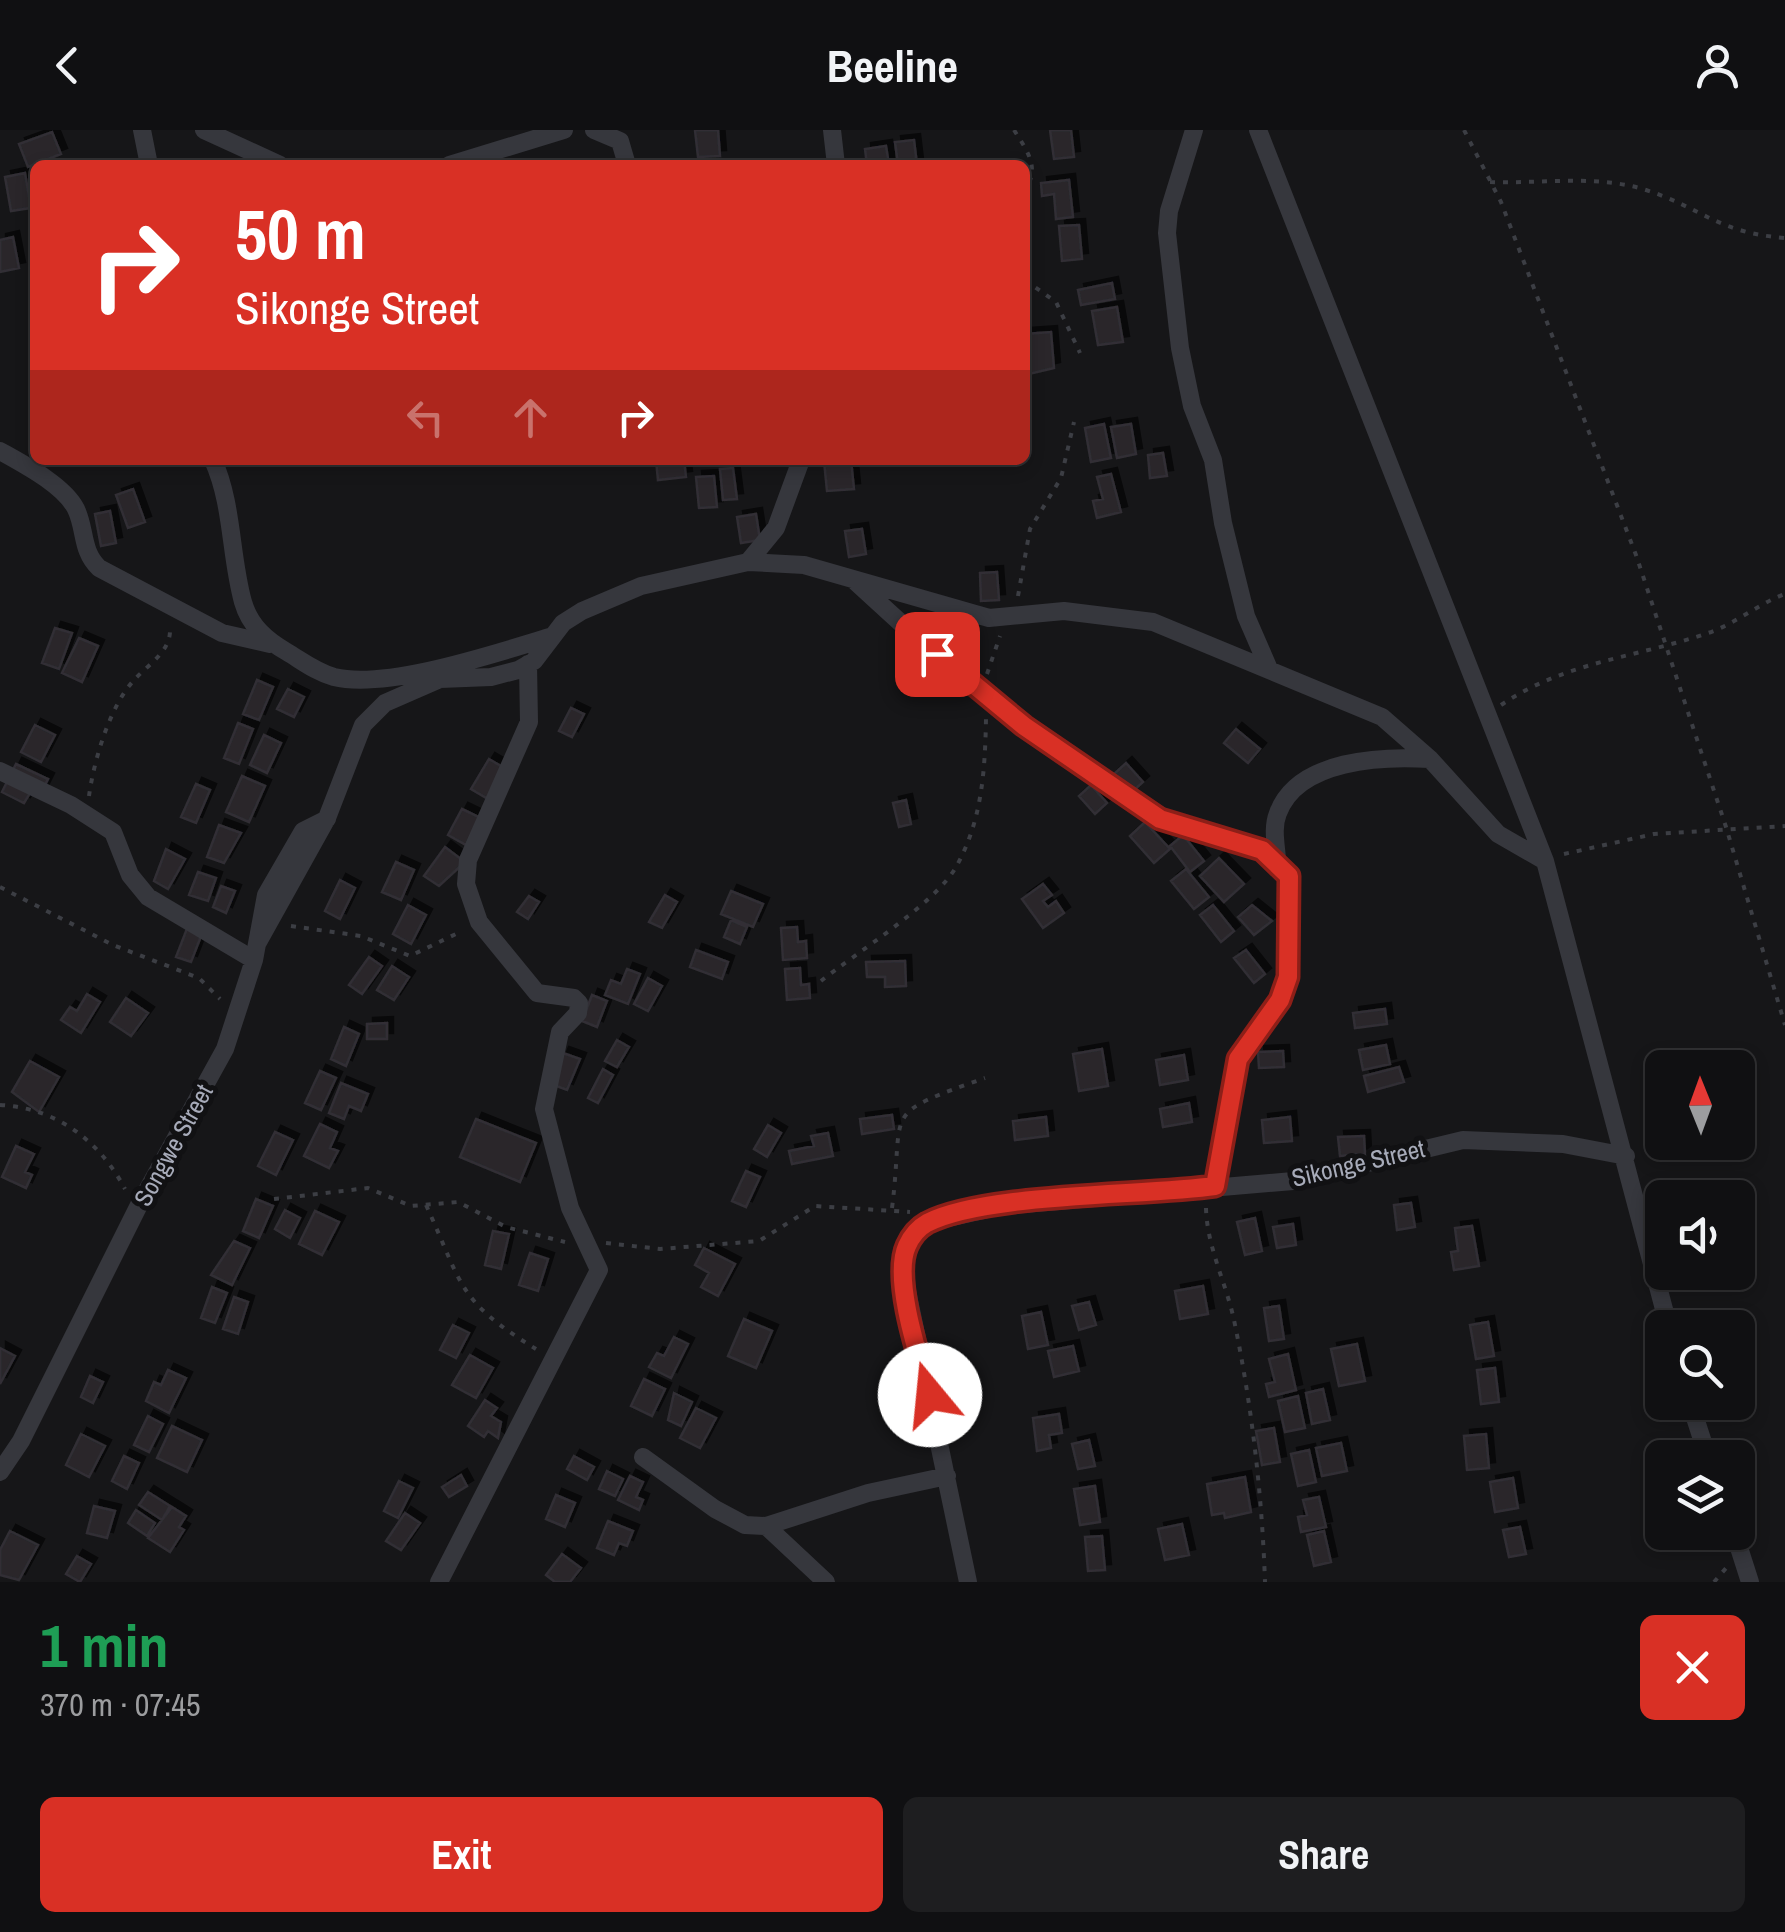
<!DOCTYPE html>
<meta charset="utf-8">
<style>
:root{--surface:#101012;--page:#1e1e20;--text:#f1f3f6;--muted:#9c9d9f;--line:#303032;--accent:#d93025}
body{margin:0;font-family:"Archivo Narrow",sans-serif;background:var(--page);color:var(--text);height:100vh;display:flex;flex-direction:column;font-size:38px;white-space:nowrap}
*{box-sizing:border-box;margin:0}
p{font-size:32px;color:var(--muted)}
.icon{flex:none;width:55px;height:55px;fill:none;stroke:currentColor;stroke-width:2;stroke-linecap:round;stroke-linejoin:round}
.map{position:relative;height:1452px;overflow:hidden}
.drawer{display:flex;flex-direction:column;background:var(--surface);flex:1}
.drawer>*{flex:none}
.guide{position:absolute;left:30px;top:30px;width:1000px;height:305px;border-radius:15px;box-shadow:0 5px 15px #0003,0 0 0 2px var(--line);background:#d93025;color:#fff;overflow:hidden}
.needle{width:65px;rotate:359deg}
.fabs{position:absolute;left:1645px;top:920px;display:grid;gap:20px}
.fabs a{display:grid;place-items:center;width:110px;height:110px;border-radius:15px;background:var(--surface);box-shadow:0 5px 15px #0003,0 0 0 2px var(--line);font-size:50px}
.pin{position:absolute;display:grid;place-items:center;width:85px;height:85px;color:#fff;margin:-42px;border-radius:20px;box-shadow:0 5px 15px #0006}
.me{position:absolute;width:110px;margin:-55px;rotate:343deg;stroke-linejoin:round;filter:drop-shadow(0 0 8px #0008)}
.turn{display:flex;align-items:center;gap:35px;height:210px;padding:0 40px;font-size:45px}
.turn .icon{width:130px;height:130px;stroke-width:2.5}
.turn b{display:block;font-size:70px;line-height:85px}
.lanes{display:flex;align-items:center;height:95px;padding:0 40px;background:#0003;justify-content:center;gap:50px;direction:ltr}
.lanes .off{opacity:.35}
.round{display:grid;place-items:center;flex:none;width:105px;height:105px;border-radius:15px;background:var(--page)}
.head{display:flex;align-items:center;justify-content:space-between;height:170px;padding:0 40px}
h1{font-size:60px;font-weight:800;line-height:75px;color:#1e9e55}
.button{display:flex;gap:20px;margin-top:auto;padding:20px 40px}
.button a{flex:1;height:115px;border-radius:15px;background:var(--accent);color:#fff;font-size:40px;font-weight:800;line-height:115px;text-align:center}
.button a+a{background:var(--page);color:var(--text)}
header{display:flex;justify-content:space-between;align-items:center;height:130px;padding:0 40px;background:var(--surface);font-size:45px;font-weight:800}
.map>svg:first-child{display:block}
</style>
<header><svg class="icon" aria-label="back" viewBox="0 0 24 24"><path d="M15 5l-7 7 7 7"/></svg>Beeline<svg class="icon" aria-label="person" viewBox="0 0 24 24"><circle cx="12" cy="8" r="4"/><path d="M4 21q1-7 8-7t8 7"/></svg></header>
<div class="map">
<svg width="1785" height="1452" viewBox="0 0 1785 1452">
<defs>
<filter id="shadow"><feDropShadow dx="6" dy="-6" stdDeviation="0" flood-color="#0009"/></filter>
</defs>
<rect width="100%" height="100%" fill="#161618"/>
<path fill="#29282c" stroke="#302f34" stroke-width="2.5" filter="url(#shadow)" d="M 695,0 L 718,0 L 720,26 L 698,27 Z
M 1050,0 L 1071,0 L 1074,27 L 1054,29 Z
M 52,2 L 61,24 L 28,37 L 19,14 Z
M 914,10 L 917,35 L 898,35 L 895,12 Z
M 886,16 L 889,35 L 867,35 L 865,19 Z
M 25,43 L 31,78 L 11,81 L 5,47 Z
M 1069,50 L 1073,87 L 1056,89 L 1054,64 L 1042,66 L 1041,53 Z
M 1079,95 L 1082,129 L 1062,131 L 1059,96 Z
M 13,107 L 19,138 L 0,142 L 0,110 Z
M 1112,153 L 1115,169 L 1081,175 L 1078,160 Z
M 1117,177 L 1123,212 L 1098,215 L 1092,181 Z
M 1051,202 L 1054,238 L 1025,245 L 1025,204 Z
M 1104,294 L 1111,328 L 1091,332 L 1085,298 Z
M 1131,294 L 1136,324 L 1117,328 L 1111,297 Z
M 1163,323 L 1167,346 L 1150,348 L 1148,325 Z
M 656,330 L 684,330 L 686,347 L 658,350 Z
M 851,330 L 854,359 L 827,361 L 824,331 Z
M 733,338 L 737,369 L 723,370 L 720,339 Z
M 1111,344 L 1121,382 L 1097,388 L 1093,371 L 1103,369 L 1097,347 Z
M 714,346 L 717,377 L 699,378 L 696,347 Z
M 133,359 L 145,392 L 128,398 L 116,365 Z
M 110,381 L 116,413 L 101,416 L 95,384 Z
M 756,384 L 760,410 L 741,413 L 737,387 Z
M 862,399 L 866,424 L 849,427 L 845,401 Z
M 997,442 L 999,470 L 981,471 L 980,443 Z
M 55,498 L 72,503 L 59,539 L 42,533 Z
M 79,508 L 98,516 L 82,552 L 62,543 Z
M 257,550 L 273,557 L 259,590 L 243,584 Z
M 288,559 L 304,567 L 294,587 L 277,579 Z
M 571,578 L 584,584 L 572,607 L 559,601 Z
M 238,593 L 253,599 L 239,634 L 224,628 Z
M 35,595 L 55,605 L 41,632 L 21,622 Z
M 1236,599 L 1260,619 L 1248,633 L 1224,613 Z
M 264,605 L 281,613 L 267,643 L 250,635 Z
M 489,629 L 506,639 L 488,669 L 471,659 Z
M 1126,633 L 1143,652 L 1131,663 L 1114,644 Z
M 16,634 L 48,649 L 39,667 L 30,663 L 24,673 L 2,662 Z
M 242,646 L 265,656 L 249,692 L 226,682 Z
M 196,654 L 210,660 L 196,693 L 181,687 Z
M 1091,655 L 1107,673 L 1095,684 L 1079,666 Z
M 906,670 L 911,694 L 899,697 L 893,673 Z
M 462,679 L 481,688 L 466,715 L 448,705 Z
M 1145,692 L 1170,719 L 1154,733 L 1130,706 Z
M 219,695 L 241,703 L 224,733 L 207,727 Z
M 1183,705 L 1204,731 L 1190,742 L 1170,716 Z
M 445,717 L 465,732 L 439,756 L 424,746 Z
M 166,719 L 185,729 L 168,759 L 154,751 Z
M 1219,728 L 1244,754 L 1224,772 L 1200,746 Z
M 396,732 L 414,740 L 401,770 L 382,762 Z
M 1186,739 L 1209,767 L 1194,779 L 1171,751 Z
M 198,742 L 216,748 L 208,771 L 189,765 Z
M 340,750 L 355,758 L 340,789 L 325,781 Z
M 1043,754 L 1052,765 L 1043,771 L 1048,777 L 1056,771 L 1064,783 L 1043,798 L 1022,769 Z
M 221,756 L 235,761 L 226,783 L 213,777 Z
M 731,761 L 763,774 L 753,797 L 721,784 Z
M 665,765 L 677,772 L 662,798 L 649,792 Z
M 529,766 L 539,772 L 528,789 L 517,782 Z
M 408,775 L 426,785 L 411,814 L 393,804 Z
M 1213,775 L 1234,801 L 1221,812 L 1200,785 Z
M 1252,775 L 1272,791 L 1254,805 L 1238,787 Z
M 731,790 L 747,797 L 740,814 L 724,807 Z
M 188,796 L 203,801 L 191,832 L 176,827 Z
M 797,797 L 798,812 L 806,811 L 807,828 L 783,830 L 781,798 Z
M 696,820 L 728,832 L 722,849 L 690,837 Z
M 1246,820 L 1265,844 L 1254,853 L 1234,828 Z
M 369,827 L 382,836 L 362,864 L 349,855 Z
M 905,831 L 906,856 L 885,857 L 885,847 L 867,847 L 866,832 Z
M 392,836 L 409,847 L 394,870 L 377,860 Z
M 800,838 L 801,855 L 809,854 L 810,868 L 787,870 L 785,839 Z
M 627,839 L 640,844 L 628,874 L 605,865 L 611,850 L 621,854 Z
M 648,848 L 662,856 L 648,881 L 634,874 Z
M 87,864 L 100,872 L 81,903 L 61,890 L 70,877 L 77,881 Z
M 592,865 L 607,871 L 597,897 L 582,891 Z
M 126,868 L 148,883 L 131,906 L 110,892 Z
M 1385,879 L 1387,894 L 1355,898 L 1353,883 Z
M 387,893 L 387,909 L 367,909 L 367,894 Z
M 344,897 L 359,904 L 346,936 L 331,929 Z
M 617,910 L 629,917 L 617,937 L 605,931 Z
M 1386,915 L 1390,934 L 1363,940 L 1359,920 Z
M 1102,919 L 1108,956 L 1079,961 L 1073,924 Z
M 1283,921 L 1284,937 L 1259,938 L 1258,922 Z
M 563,923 L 580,929 L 567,960 L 551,954 Z
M 1184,925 L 1188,950 L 1160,955 L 1156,930 Z
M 30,931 L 59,947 L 39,982 L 12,962 Z
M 1399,937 L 1404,952 L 1368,962 L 1364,946 Z
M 603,939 L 613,945 L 598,973 L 588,968 Z
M 320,941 L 336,948 L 321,980 L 305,973 Z
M 341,953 L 368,964 L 361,981 L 349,976 L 344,989 L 329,983 Z
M 1189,973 L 1192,992 L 1163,997 L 1160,979 Z
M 892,985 L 894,999 L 862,1004 L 860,989 Z
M 1046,987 L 1048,1006 L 1015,1010 L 1013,991 Z
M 1290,987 L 1292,1011 L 1264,1013 L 1262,990 Z
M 476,989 L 536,1013 L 520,1052 L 460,1027 Z
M 320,994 L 337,1002 L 330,1018 L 338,1021 L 329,1038 L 304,1026 Z
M 768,995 L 781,1003 L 767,1027 L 754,1019 Z
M 275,1002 L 293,1010 L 276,1045 L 258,1036 Z
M 828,1003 L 833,1026 L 792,1034 L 789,1021 L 814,1016 L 811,1006 Z
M 1364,1006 L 1365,1024 L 1340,1026 L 1338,1007 Z
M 16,1016 L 34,1024 L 25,1042 L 32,1045 L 26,1058 L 2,1047 Z
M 746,1041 L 760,1047 L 746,1077 L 732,1071 Z
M 256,1069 L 273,1076 L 259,1108 L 243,1101 Z
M 1411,1073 L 1415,1097 L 1397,1100 L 1394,1075 Z
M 285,1080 L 300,1088 L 290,1108 L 275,1099 Z
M 315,1081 L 339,1092 L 322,1125 L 299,1114 Z
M 1255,1088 L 1262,1121 L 1245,1125 L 1237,1092 Z
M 1293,1094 L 1296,1115 L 1277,1118 L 1273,1097 Z
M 1472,1096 L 1479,1136 L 1454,1140 L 1451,1122 L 1458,1121 L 1455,1098 Z
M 493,1101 L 509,1104 L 501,1139 L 485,1135 Z
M 234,1111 L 250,1118 L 232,1155 L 211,1145 Z
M 704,1118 L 735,1134 L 718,1166 L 701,1157 L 709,1143 L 695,1135 Z
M 530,1123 L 548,1129 L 538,1161 L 519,1155 Z
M 1203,1156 L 1208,1184 L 1180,1189 L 1175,1161 Z
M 212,1157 L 227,1163 L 215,1193 L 201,1188 Z
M 234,1167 L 248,1172 L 238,1204 L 223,1199 Z
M 1089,1172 L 1096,1195 L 1079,1200 L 1072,1176 Z
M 1279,1176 L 1284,1209 L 1269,1211 L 1264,1178 Z
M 1041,1182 L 1048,1215 L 1028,1219 L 1022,1186 Z
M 744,1189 L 772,1201 L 756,1238 L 728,1226 Z
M 1488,1192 L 1494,1226 L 1476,1229 L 1470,1195 Z
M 453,1195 L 469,1203 L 456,1228 L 440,1220 Z
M 674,1207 L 688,1214 L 671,1248 L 649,1237 L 657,1223 L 664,1226 Z
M 1357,1214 L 1365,1251 L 1339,1256 L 1331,1219 Z
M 1073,1216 L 1079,1241 L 1054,1247 L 1048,1221 Z
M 0,1218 L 15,1226 L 0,1254 Z
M 1288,1224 L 1296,1260 L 1269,1267 L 1266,1254 L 1275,1252 L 1269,1229 Z
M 470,1225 L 493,1238 L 476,1268 L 452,1255 Z
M 1495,1238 L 1499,1272 L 1481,1274 L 1477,1240 Z
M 168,1240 L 186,1248 L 169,1283 L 146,1271 L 154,1252 L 161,1255 Z
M 90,1246 L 103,1252 L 93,1273 L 81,1267 Z
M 644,1249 L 665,1259 L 652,1286 L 631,1276 Z
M 1323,1259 L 1330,1290 L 1312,1294 L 1306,1263 Z
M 674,1263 L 692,1272 L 681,1296 L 668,1290 Z
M 1298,1266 L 1305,1298 L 1285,1302 L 1278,1271 Z
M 485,1270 L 497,1278 L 491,1286 L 501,1292 L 498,1308 L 488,1301 L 484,1307 L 468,1296 Z
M 964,1273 L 967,1287 L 946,1291 L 944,1278 Z
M 696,1278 L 716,1288 L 700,1318 L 680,1308 Z
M 1059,1284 L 1062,1303 L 1049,1305 L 1051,1318 L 1037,1321 L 1033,1288 Z
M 148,1286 L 163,1294 L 149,1322 L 134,1315 Z
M 172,1296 L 202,1310 L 187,1342 L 157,1328 Z
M 1274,1298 L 1280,1332 L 1262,1335 L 1256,1301 Z
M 81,1304 L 105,1316 L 89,1347 L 66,1335 Z
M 1486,1304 L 1489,1338 L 1467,1340 L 1464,1306 Z
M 1089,1310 L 1095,1336 L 1078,1339 L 1072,1314 Z
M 1341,1313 L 1347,1341 L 1322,1346 L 1316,1318 Z
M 1309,1320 L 1316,1352 L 1298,1356 L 1291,1324 Z
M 124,1326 L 139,1333 L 127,1359 L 112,1351 Z
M 574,1326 L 594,1337 L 587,1350 L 567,1339 Z
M 607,1341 L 623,1349 L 615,1366 L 599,1359 Z
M 461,1345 L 467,1356 L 449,1367 L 442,1357 Z
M 630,1346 L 643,1352 L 636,1367 L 643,1370 L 639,1380 L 618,1370 Z
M 1245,1347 L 1251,1382 L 1225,1388 L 1224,1383 L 1212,1385 L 1207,1354 Z
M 1513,1348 L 1518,1378 L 1495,1382 L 1490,1352 Z
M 399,1351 L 413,1358 L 398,1388 L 384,1381 Z
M 1095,1356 L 1100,1392 L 1080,1395 L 1074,1359 Z
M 148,1362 L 170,1376 L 162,1390 L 139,1375 Z
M 556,1365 L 575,1373 L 565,1397 L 546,1389 Z
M 1319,1367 L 1326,1397 L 1301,1402 L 1298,1387 L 1307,1385 L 1303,1370 Z
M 94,1376 L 115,1381 L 107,1408 L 87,1403 Z
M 172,1377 L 186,1386 L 179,1397 L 184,1400 L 170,1422 L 148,1408 Z
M 136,1380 L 155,1393 L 147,1406 L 128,1393 Z
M 405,1383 L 420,1393 L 401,1420 L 386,1411 Z
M 608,1391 L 633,1401 L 627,1416 L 619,1413 L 614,1425 L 597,1418 Z
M 1182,1394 L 1189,1425 L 1165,1430 L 1158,1399 Z
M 1520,1397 L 1526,1424 L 1509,1427 L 1503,1400 Z
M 10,1401 L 38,1415 L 19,1450 L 0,1445 L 0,1420 Z
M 1324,1401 L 1331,1432 L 1314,1436 L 1307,1405 Z
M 1102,1406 L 1105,1440 L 1088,1441 L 1085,1407 Z
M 562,1424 L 581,1438 L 570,1452 L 555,1452 L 546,1445 Z
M 77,1426 L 91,1434 L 80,1452 L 66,1444 Z"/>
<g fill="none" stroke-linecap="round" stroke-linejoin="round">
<path stroke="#3c3e44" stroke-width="4" stroke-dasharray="5 8" stroke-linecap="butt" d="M 1014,0 C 1026,19 1041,38 1025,59
M 1464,0 L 1501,72 L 1636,425 L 1726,697 L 1785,895
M 1490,52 C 1542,54 1596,44 1646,60 C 1702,78 1718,103 1785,108
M 1025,150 L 1056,172 L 1080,223
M 1018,466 L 1030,399 L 1061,348 L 1074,292
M 987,544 L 1000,506
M 1501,575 C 1564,532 1638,527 1708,503 C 1735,494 1758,474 1785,464
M 89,666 C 94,630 110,575 135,549 C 149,534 171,521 170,499
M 1564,724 L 1654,704 L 1785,696
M 0,757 L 113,815 L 199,848 L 220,869
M 291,796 L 361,806 L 410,826 L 460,802
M 821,851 C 856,823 936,773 956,737 C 982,691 985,641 986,589
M 0,975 C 56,978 99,1010 125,1059
M 274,1069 L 368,1058 L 411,1076 L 458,1072 L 506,1097 L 565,1112
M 426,1075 C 463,1155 456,1170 536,1219
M 892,1078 C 905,976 878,986 985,948
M 1206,1078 C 1207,1117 1226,1153 1234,1190 C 1252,1276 1262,1365 1265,1452
M 606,1113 L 660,1119 L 759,1111 L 815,1076 L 910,1082
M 1714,1452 L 1727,1437"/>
<path stroke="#36373d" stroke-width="18" d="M 142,0 L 149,35
M 204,0 L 280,35
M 594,0 L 620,11 L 627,35
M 832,0 L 836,35
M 1194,0 L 1169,81 L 1167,103 L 1180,218 L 1192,276 L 1213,330 L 1223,393 L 1246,486 L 1269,539
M 1258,0 L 1545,731 L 1669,1198
M 449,35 L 564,0
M 0,321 C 23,334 64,355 76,379 C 86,400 81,421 99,438 L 222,503 L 270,514
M 213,330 C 233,374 230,425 243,472 C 250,496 266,510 287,522 C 302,531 316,542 334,547 C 387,560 496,523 550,507
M 748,432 L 776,398 L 801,330
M 856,452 L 962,549 L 1135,672 L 1190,701 L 1262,719 L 1289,746 L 1288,847 L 1280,870 L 1238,929 L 1215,1056
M 0,641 L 71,675 L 113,702 L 130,745 L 148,767 L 254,830
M 1277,729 C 1276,714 1272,698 1278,683 C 1298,629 1383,626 1430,629
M 258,812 L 327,688 L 363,595 L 385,573 L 440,549 L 491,547 L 518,540 L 534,531 L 563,493 L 582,481 L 641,456 L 748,432 L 804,435 L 989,488 L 1064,481 L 1153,492 L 1382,587 L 1430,629 L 1498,704 L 1545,731
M 1690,1272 L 1708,1328
M 643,1327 L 715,1379 L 745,1395 L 766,1396 L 868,1363 L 947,1346
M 0,1342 L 21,1311 L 139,1075 L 225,919 L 254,830 L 266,765 L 303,701 L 327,689
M 766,1396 L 826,1452
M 1734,1402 L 1750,1452
M 439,1452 L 599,1140 L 570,1078 L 544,979 L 560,902 L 578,883 L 579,873 L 574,868 L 537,863 L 479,792 L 466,754 L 468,730 L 529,592 L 528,534
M 968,1452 L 902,1137 L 905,1118 L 926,1093 L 1001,1076 L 1293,1051 L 1463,1010 L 1563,1014 L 1626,1026"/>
</g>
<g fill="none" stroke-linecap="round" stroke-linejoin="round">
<defs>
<path id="route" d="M 930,1265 C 920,1231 892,1149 907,1116 C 911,1107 918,1098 927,1093 C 985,1063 1143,1066 1215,1056 L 1238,929 L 1280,870 L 1288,847 L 1289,746 L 1262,720 L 1160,689 L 1024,596 L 937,524"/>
</defs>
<use href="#route" stroke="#8d1f18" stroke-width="25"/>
<use href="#route" stroke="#d93025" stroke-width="18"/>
</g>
<g text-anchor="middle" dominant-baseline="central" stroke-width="10" stroke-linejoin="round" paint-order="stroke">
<g font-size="25" fill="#a7abb9" stroke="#111113">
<text transform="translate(173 1015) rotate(-61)">Songwe Street</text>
<text transform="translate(1358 1033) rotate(-13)">Sikonge Street</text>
</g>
</g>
</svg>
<div class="fabs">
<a><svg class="needle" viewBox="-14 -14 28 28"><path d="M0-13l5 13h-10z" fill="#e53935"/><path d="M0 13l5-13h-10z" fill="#9c9d9f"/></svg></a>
<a><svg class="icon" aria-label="sound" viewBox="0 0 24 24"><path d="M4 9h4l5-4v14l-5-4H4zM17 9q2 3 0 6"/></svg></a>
<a><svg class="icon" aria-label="search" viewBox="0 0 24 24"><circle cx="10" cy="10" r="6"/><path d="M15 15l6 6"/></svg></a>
<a><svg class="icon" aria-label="layers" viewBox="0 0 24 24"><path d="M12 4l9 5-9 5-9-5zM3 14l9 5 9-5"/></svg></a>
</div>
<div class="pin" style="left:937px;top:524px;background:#d93025"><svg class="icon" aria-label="arrive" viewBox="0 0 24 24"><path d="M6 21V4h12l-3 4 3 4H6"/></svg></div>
<svg class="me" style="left:930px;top:1265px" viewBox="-20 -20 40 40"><circle r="19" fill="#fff"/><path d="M0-13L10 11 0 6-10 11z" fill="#d93025"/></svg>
<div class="guide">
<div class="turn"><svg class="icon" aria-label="right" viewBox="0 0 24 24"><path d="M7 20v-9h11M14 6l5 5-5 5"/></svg><div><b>50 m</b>Sikonge Street</div></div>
<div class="lanes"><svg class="icon off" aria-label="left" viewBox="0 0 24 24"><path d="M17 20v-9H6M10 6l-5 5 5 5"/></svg><svg class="icon off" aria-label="ahead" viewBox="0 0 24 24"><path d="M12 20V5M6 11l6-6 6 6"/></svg><svg class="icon" aria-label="right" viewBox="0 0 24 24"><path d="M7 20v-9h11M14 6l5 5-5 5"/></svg></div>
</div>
</div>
<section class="drawer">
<div class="head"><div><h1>1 min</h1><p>370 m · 07:45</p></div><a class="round" style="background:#d93025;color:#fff"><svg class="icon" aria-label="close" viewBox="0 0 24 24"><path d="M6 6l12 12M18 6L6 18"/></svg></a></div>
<div class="button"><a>Exit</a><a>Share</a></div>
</section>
